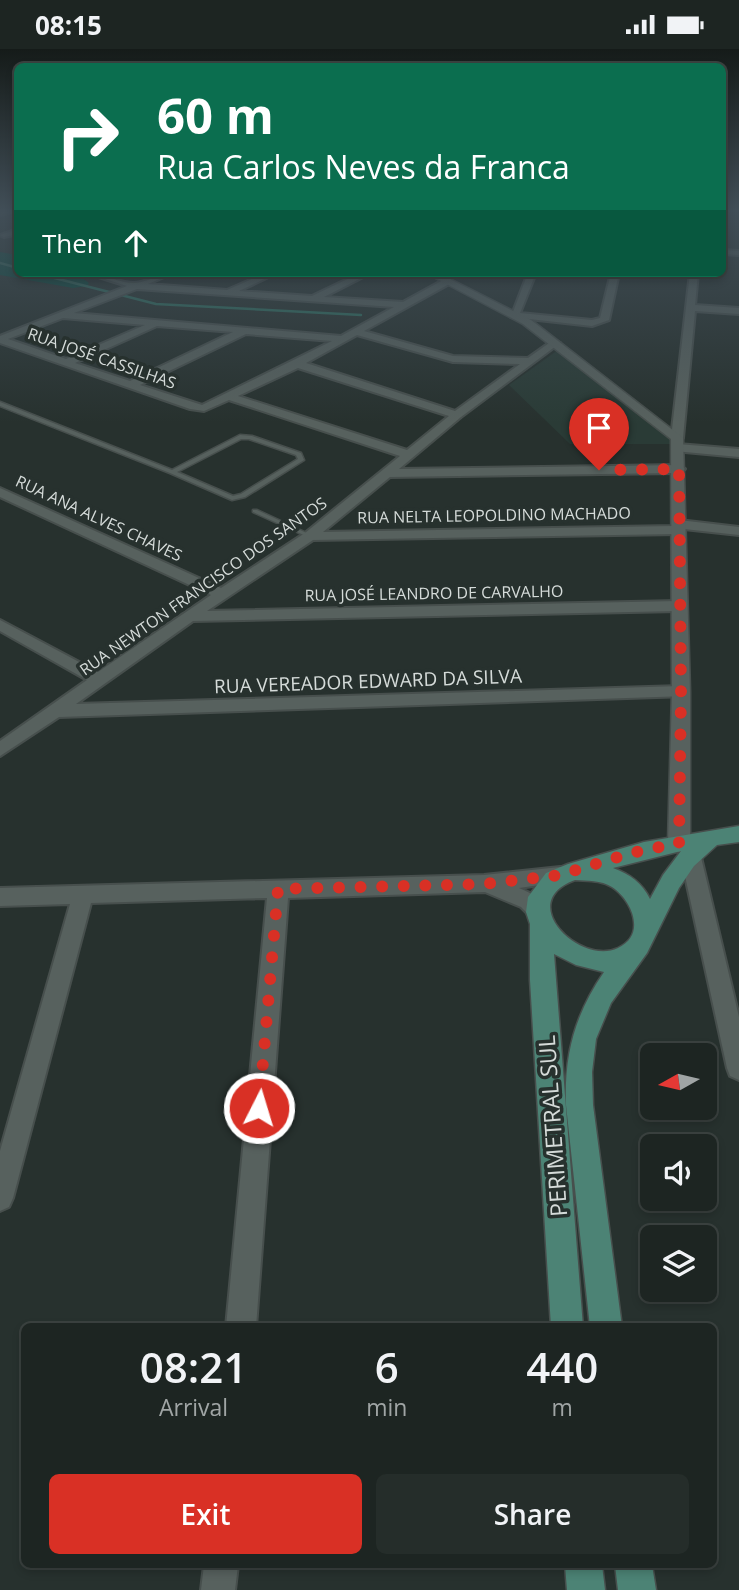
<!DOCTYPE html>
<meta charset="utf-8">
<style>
:root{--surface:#1d2522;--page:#252d2a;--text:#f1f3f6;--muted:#a0a5a5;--line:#3b4240;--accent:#d93025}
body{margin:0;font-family:"Open Sans",sans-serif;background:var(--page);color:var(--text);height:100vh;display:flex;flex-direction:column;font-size:26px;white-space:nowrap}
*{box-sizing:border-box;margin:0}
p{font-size:23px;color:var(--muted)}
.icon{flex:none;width:38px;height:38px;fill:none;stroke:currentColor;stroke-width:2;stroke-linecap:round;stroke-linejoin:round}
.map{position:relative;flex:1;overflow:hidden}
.panel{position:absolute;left:21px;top:1274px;width:696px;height:245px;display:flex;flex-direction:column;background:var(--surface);border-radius:10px;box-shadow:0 4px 10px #0003,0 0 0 2px var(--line)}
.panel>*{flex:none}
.guide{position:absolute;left:14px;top:14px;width:712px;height:214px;border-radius:10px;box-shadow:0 4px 10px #0003,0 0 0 2px var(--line);background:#0b6e4f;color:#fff;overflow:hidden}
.needle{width:46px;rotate:262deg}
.controls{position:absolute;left:640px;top:994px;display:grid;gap:14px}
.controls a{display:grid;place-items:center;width:77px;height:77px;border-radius:10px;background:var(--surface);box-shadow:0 4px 10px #0003,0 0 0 2px var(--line);font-size:35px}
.pin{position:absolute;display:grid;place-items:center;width:60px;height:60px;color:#fff;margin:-72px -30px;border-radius:50% 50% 50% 0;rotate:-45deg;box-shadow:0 0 7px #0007}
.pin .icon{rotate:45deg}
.me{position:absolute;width:77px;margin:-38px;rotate:5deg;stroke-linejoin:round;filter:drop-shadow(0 0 5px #0008)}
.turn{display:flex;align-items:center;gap:24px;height:147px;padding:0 28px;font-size:32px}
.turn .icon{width:91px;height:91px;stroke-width:2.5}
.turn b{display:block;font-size:49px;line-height:60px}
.then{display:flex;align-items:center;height:66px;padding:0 28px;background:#0003;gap:14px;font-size:26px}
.eta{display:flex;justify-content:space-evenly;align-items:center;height:119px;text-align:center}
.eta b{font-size:42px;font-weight:600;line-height:49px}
.primary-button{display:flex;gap:14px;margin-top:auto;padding:14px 28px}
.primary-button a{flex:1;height:80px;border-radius:10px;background:var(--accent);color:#fff;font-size:28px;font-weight:600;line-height:80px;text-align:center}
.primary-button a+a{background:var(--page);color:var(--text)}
.status{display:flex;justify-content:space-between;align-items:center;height:49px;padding:0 35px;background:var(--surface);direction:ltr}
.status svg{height:19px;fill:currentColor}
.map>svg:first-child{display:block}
</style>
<div class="status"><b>08:15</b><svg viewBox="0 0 49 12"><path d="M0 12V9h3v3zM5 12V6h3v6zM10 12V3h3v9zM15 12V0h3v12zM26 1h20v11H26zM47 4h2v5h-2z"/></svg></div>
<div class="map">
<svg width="739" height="1541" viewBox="0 0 739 1541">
<rect width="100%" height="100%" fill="#27312e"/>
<path fill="#2a3b36" d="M 558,301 L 676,395 L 570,395 L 509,336 Z"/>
<path fill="#024b3e" d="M 0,203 L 17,206 L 18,224 L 75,224 L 89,234 L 87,237 L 73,239 L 0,226 Z"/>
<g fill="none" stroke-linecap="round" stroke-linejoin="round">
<path stroke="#2e6e5f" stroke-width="2.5" d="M 0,214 L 18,219
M 35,224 L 156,255 L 361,266"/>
<defs>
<path id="service" d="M 0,353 L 172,421 L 240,386 L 252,387 L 301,404 L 304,411 L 245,448 L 232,451 L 170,424 L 0,357 ZM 241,390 L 249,390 L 296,406 L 298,410 L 241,445 L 233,447 L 177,423 Z
M 253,461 L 257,461 L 313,487 L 308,488 L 253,463 Z"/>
<path id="minor" d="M 10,159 L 18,159 L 18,161 L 0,166 L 0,162 Z
M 723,159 L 739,159 L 739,161 L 725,161 Z
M 18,180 L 18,185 L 4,188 L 0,186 Z
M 723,201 L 739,202 L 739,206 L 723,205 Z
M 86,224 C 102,224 122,235 135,234 C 149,233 159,224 173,224 L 148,235 L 227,241 L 266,224 L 277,224 L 239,242 L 312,247 L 360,224 L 371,224 L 324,248 L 403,253 L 445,230 L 451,230 L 451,234 L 364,282 L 453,307 L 528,309 L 552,292 L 560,294 L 461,368 L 399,420 L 679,416 L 685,420 L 679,424 L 390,428 L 323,483 L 674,477 L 674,472 L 679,471 L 739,478 L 739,486 L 684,480 L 683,484 L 678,485 L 313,491 L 207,562 L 679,552 L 687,557 L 679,562 L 193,572 L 76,655 L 681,637 L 687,639 L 689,643 L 687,647 L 59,668 L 0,707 L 0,692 L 87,631 L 0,582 L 0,571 L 98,623 L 211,546 L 0,448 L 0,439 L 221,539 L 305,484 L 400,407 L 229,351 L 204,362 L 190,360 L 0,294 L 0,287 L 127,237 ZM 137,240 L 394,258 L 341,287 L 74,264 ZM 63,269 L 145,276 L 66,310 L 8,290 ZM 157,277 L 233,283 L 130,332 L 75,314 ZM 246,285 L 332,292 L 202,356 L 140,336 ZM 357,286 L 453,313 L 520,315 L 455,362 L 306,314 ZM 298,319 L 449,367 L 407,401 L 238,347 Z
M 528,224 L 536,224 L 520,264 L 592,271 L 600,269 L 611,224 L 619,224 L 609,271 L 592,277 L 511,268 Z
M 690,224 L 698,224 L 695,256 L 739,259 L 739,265 L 695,262 L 683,389 L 677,393 L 671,389 Z
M 678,395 L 739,400 L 739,408 L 674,402 L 674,396 Z
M 690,796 L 697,798 L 700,804 L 739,968 L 739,1031 L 730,1027 L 727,1019 L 680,804 L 683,798 Z
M 560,818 L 567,820 L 570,826 L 567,832 L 519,839 C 533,845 543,850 550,863 L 546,869 L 539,872 L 532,869 L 521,858 L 485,843 L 288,849 L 256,1278 L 226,1278 L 267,849 L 91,854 L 13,1149 L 9,1158 L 0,1162 L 0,1102 L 70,855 L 0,857 L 0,839 L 484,826 Z
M 204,1516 L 238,1516 L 235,1541 L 201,1541 Z"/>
<path id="tertiary" d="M 426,224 L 438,224 L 531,271 L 683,389 L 690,643 L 690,794 L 687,800 L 679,803 L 671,800 L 668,794 L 672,643 L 671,390 L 523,275 Z"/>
<path id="primary" d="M 739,777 L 739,793 L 717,796 L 694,817 L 679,839 L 647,904 L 611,954 L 596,990 L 592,1023 L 593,1056 L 622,1278 L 590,1278 L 566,1056 C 564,1006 575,965 604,923 L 576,916 L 554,905 L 583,1278 L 551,1278 L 530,931 L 530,875 L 526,863 L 528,848 L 546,824 L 568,815 L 644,793 ZM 681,802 L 663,826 L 650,850 C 642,834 630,825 613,819 ZM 575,831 C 587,832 601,831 612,838 C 632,851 647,886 618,899 C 580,917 514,853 575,831 Z
M 565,1516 L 602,1516 L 605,1541 L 567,1541 Z
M 615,1516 L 652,1516 L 656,1541 L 618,1541 Z"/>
</defs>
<use href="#service" stroke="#474f4d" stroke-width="3"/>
<use href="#minor" stroke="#474f4d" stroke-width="4"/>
<use href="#tertiary" stroke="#474f4d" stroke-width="3"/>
<use href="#primary" stroke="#474f4d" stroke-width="3"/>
<use href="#service" fill="#57615e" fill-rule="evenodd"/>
<use href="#minor" fill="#57615e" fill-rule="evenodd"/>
<use href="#tertiary" fill="#57615e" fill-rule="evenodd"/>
<use href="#primary" fill="#4c8375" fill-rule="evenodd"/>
</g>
<linearGradient id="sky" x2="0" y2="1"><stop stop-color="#151b19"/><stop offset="0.43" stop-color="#414e57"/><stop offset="1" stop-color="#414e57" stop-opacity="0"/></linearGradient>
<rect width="739" height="374" fill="url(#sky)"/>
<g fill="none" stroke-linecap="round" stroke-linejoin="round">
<path stroke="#d93025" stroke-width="12" stroke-dasharray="0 21.6" d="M 259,1059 L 278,840 L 484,835 L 560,826 L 631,804 L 679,794 L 681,643 L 679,420 L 599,421"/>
</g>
<g text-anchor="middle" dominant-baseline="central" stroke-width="7" stroke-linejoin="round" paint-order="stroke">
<g font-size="16" fill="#d5dbd9" stroke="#27312e">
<text transform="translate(102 309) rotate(19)">RUA JOSÉ CASSILHAS</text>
<text transform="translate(494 466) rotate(-1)">RUA NELTA LEOPOLDINO MACHADO</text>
<text transform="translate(99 469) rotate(25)">RUA ANA ALVES CHAVES</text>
<text transform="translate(203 537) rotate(-35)">RUA NEWTON FRANCISCO DOS SANTOS</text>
<text transform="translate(434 544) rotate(-1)">RUA JOSÉ LEANDRO DE CARVALHO</text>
</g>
<g font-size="19" fill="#d5dbd9" stroke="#27312e">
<text transform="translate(368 632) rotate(-2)">RUA VEREADOR EDWARD DA SILVA</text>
</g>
<g font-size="23" fill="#d5dbd9" stroke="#27312e">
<text transform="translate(552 1077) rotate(-94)">PERIMETRAL SUL</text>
</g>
</g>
</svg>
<div class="controls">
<a><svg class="needle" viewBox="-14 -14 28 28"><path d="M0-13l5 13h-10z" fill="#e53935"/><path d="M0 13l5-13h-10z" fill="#a0a5a5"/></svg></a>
<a><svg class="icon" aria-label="sound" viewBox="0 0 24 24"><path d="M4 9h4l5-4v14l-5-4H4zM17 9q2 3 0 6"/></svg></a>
<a><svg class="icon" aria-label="layers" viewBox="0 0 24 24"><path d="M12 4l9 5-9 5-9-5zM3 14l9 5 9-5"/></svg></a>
</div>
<div class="pin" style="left:599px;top:421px;background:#d93025"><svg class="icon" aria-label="arrive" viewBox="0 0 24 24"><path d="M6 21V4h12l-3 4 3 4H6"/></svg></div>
<svg class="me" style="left:259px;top:1059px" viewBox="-20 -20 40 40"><circle r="17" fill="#d93025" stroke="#fff" stroke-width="3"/><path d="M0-11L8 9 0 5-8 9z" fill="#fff"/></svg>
<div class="guide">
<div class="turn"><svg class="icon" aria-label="right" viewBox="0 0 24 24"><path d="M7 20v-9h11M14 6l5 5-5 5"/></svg><div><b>60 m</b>Rua Carlos Neves da Franca</div></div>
<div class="then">Then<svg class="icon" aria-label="ahead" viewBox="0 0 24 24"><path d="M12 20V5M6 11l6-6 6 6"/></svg></div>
</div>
<section class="panel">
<div class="eta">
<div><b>08:21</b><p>Arrival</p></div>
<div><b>6</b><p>min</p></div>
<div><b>440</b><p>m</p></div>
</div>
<div class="primary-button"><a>Exit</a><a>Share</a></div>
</section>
</div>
